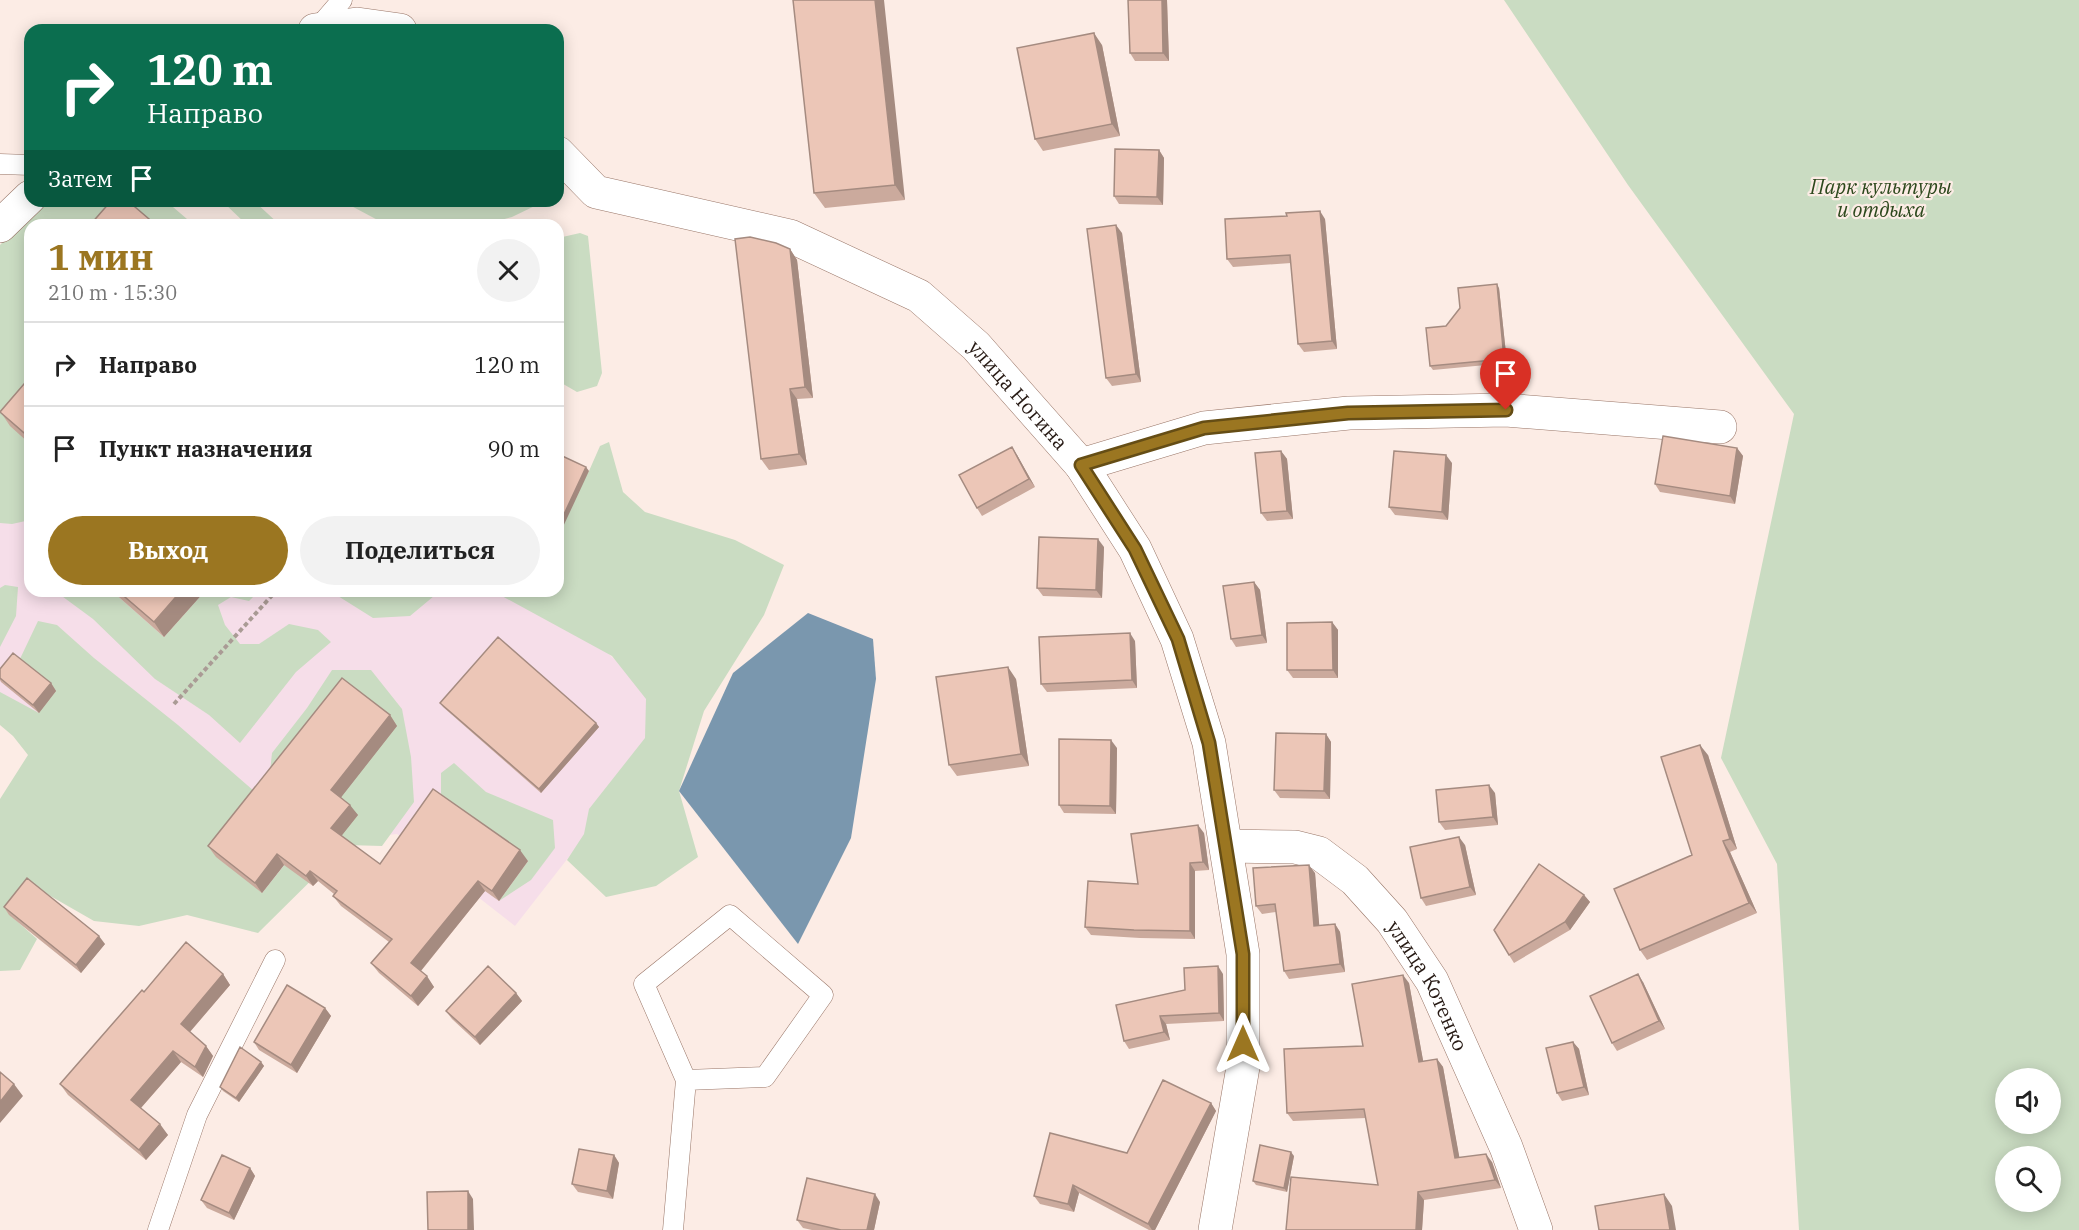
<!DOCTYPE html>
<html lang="ru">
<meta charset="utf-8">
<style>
:root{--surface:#fff;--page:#f2f2f2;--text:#222;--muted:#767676;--line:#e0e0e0;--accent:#9b7621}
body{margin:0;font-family:"IBM Plex Serif",serif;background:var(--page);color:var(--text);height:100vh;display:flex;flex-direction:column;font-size:22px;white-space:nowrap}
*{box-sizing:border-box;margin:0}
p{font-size:20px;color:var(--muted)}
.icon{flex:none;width:33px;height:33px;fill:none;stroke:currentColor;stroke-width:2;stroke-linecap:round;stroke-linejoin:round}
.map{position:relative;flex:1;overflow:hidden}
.details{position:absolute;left:24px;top:219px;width:540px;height:378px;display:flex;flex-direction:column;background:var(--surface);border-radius:18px;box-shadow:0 3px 15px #0003}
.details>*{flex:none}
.banner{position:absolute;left:24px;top:24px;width:540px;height:183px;border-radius:18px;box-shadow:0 3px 15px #0003;background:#0b6e4f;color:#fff;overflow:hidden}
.buttons{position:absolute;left:1995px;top:1068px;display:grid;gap:12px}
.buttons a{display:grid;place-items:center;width:66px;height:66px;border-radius:50%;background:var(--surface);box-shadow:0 3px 15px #0003;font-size:30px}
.pin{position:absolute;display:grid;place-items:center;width:51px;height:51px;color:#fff;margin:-62px -26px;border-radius:50% 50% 50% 0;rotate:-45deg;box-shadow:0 0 6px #0007}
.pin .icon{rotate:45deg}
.me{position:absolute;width:66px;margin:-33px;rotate:0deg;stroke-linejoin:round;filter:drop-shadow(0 0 4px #0008)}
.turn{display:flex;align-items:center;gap:21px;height:126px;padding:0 24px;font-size:27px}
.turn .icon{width:78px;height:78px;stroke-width:2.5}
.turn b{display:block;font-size:42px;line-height:51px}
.then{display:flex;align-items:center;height:57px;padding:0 24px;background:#0003;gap:12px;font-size:22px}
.round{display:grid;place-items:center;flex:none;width:63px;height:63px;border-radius:32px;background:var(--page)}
.summary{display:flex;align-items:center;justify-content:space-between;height:102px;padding:0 24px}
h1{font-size:36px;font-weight:700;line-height:45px;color:var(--accent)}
.action{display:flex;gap:12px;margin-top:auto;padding:12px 24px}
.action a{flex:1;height:69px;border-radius:36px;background:var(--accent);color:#fff;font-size:24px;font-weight:700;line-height:69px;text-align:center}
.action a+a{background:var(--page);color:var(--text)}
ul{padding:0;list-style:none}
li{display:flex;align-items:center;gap:18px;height:84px;padding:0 24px;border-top:2px solid var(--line)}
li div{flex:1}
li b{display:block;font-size:22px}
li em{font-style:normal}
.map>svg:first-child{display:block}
</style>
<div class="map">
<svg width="2079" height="1230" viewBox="0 0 2079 1230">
<rect width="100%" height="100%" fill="#fcece5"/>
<path fill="#f6dee9" d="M 30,255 L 30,591 L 558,591 L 564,615 L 661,700 L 664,735 L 515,926 L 397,834 L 344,840 L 252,932 L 0,703 L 0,293 Z"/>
<path fill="#cadcc2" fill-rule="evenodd" d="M 1504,0 L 2079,0 L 2079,1230 L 1799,1230 L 1777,864 L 1721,758 L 1794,414 L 1628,185 ZM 2050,1078 L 2050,1124 L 2006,1124 L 2006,1078 ZM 2050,1156 L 2050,1202 L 2006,1202 L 2006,1156 Z
M 50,201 L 166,201 L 194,225 L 30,225 L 30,520 L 12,524 L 0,523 L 0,245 L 13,231 Z
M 222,201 L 254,201 L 280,225 L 247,225 Z
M 342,201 L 545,201 L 512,217 L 483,225 L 387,225 Z
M 580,233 L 588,236 L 602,373 L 597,386 L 577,392 L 558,381 L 558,238 Z
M 609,442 L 623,492 L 645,512 L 735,540 L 784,565 L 764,615 L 704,711 L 679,791 L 698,857 L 656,886 L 606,897 L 567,860 L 584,834 L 589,809 L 645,738 L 646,699 L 612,656 L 500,595 L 485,591 L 558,591 L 558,527 L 589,471 L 600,446 Z
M 5,585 L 18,587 L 16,616 L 0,647 L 0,588 Z
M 55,591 L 112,591 L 164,637 L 205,591 L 259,591 L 249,601 L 231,597 L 218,605 L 225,625 L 240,644 L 259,644 L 289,624 L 318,630 L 331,642 L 296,672 L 240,743 L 209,715 L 155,679 L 93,619 Z
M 330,591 L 440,591 L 410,616 L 373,618 Z
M 38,621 L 57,625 L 94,658 L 178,725 L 262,798 L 262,893 L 309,834 L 270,772 L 272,753 L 307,708 L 332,670 L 371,670 L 402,709 L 411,757 L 414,802 L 382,846 L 347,845 L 258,933 L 187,915 L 139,926 L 94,921 L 33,886 L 10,915 L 37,939 L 20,970 L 0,971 L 0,799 L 28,755 L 13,736 L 0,725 L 0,692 L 39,713 L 19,661 Z
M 454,763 L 486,792 L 553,820 L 555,848 L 531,880 L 499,901 L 528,861 L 441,800 L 441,773 Z"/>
<path fill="#7a97ae" d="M 808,613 L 873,639 L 876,679 L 851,838 L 798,944 L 679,791 L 733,673 Z"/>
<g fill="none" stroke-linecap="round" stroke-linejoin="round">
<defs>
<path id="lane" d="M 317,29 L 342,0
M 0,164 L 30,165
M 158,1230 L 197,1115 L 275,960
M 673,1230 L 686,1080 L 644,984 L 730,915 L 823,995 L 765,1077 L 686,1080"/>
<g id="street">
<path d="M 315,30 L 357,24 L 400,30"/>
<path id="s1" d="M 558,153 L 596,192 L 790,236 L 919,296 L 976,346 L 1081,465 L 1135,549 L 1177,639 L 1209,743 L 1243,954 L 1243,1067 L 1215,1230"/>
<path d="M 0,226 L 30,197"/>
<path d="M 1081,465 L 1204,428 L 1349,413 L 1506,410 L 1720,427"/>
<path id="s2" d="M 1226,846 L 1295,847 L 1319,853 L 1355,880 L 1392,921 L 1432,981 L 1506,1147 L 1536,1230"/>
</g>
</defs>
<use href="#lane" stroke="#997668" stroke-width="21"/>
<use href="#street" stroke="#997668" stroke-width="34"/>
<path stroke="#aa9b95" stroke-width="4" stroke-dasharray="4.5 3" stroke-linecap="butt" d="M 174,704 L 276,591"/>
<use href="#lane" stroke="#fff" stroke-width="20"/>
<use href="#street" stroke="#fff" stroke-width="33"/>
</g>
<path fill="#cbaa9d" d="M 793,0 L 905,200 L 825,208 L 814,193 Z
M 1128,0 L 1167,0 L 1169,61 L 1135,61 L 1130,53 Z
M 1102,45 L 1120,136 L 1043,151 L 1035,139 Z
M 1159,150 L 1164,158 L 1163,205 L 1119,204 L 1114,196 Z
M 1325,219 L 1337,349 L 1304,352 L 1298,344 L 1291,263 L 1233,267 L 1227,259 Z
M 1122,233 L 1141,382 L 1112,386 L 1106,378 Z
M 790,249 L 797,260 L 813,398 L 797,399 L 807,465 L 769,470 L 761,459 Z
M 1499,288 L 1507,363 L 1433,370 L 1430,366 L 1446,326 Z
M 30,377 L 30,444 L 10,426 L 0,411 Z
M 1737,448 L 1743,456 L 1735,504 L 1660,492 L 1655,484 Z
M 1281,451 L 1287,459 L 1293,519 L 1267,521 L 1261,513 Z
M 1017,455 L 1035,487 L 982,516 L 977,508 Z
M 1452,463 L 1448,520 L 1395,515 L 1389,507 Z
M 1104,547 L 1102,598 L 1043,596 L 1037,588 Z
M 1254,582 L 1260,590 L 1267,643 L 1236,647 L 1231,639 Z
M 112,591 L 205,591 L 164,637 Z
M 1332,622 L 1338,630 L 1338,678 L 1293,678 L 1287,670 Z
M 1135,641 L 1137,688 L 1047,692 L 1041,684 Z
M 0,669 L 51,683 L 56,691 L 39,713 L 1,682 L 0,680 Z
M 1016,679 L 1029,766 L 957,776 L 949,765 Z
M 440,703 L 596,723 L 599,727 L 541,793 L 443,707 Z
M 390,715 L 397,726 L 341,797 L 358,815 L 341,836 L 380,864 L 528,861 L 499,901 L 485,891 L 421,971 L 434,987 L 418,1006 L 379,973 L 371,963 L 389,942 L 341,906 L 333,896 L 334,894 L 318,881 L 313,886 L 284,865 L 262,893 L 216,857 L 208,846 Z
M 1326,734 L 1331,742 L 1330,799 L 1280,798 L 1274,790 Z
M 1117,748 L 1116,814 L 1064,813 L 1059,805 Z
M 1708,755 L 1737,849 L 1730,852 L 1757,913 L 1647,960 L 1640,950 L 1692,855 Z
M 1495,793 L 1498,825 L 1445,830 L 1439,822 Z
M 1204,833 L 1209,870 L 1195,871 L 1195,939 L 1140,938 L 1091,935 L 1085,927 L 1138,884 Z
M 1465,845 L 1476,895 L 1426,906 L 1421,898 Z
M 1315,873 L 1319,926 L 1335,924 L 1340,932 L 1345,972 L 1289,979 L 1284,971 L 1276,912 L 1262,914 L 1256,906 Z
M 1584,895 L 1590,902 L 1570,930 L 1514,963 L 1509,955 Z
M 4,907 L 105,944 L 81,973 L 9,915 Z
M 223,974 L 230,985 L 190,1032 L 206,1046 L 213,1056 L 203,1077 L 181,1062 L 141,1108 L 168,1135 L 146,1160 L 68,1095 L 60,1084 L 144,992 Z
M 1223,974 L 1224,1021 L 1166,1024 L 1170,1040 L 1129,1049 L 1124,1041 L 1185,990 Z
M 1643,982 L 1665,1029 L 1617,1051 L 1612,1043 Z
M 1409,983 L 1423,1061 L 1437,1059 L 1443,1067 L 1459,1157 L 1492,1162 L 1501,1188 L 1424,1200 L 1422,1230 L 1286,1230 L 1378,1185 L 1366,1118 L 1293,1121 L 1287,1113 L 1363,1046 Z
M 516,993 L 522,1001 L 480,1045 L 452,1019 L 446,1011 Z
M 325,1008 L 331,1016 L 297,1073 L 259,1050 L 254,1042 Z
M 1573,1042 L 1579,1049 L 1589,1095 L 1562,1101 L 1557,1093 Z
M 261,1062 L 264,1066 L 239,1102 L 223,1091 L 220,1087 Z
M 1211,1103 L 1216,1111 L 1155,1230 L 1149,1230 L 1079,1193 L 1074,1212 L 1040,1204 L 1034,1196 L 1127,1153 Z
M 614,1155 L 619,1163 L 613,1199 L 578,1192 L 572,1184 Z
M 1294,1156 L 1287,1192 L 1256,1185 L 1253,1181 Z
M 250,1168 L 255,1176 L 234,1220 L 207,1208 L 201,1200 Z
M 880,1202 L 874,1230 L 812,1230 L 803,1228 L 797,1220 Z"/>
<path fill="#a58b80" d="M 875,0 L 884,0 L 905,200 L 895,185 Z
M 1162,0 L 1167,0 L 1169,61 L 1163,53 Z
M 1094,33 L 1102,45 L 1120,136 L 1112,124 Z
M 1159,150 L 1164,158 L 1163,205 L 1157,197 Z
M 1320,211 L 1325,219 L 1337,349 L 1332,341 Z
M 1116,225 L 1122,233 L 1141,382 L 1136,374 Z
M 790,249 L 797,260 L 813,398 L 805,387 Z
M 1497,284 L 1499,288 L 1507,363 L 1504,359 Z
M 790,389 L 797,399 L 807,465 L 799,454 Z
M 1012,447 L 1017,455 L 1035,487 L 1029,479 Z
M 1737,448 L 1743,456 L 1735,504 L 1730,496 Z
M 1281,451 L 1287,459 L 1293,519 L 1287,511 Z
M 1446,455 L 1452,463 L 1448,520 L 1442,512 Z
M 586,467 L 589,471 L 562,529 L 559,525 Z
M 1098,539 L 1104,547 L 1102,598 L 1096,590 Z
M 1254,582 L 1260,590 L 1267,643 L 1262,635 Z
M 181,591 L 205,591 L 164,637 L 154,622 Z
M 1332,622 L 1338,630 L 1338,678 L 1333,670 Z
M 1130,633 L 1135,641 L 1137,688 L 1132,680 Z
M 1008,667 L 1016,679 L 1029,766 L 1021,754 Z
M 51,683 L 56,691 L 39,713 L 33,705 Z
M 390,715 L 397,726 L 339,800 L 331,790 Z
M 596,723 L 599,727 L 541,793 L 539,789 Z
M 1326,734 L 1331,742 L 1330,799 L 1324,791 Z
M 1111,740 L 1117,748 L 1116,814 L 1110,806 Z
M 1700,745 L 1708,755 L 1737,849 L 1730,839 Z
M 1489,785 L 1495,793 L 1498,825 L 1493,817 Z
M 350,805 L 358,815 L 339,839 L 331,828 Z
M 1198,825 L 1204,833 L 1209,870 L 1203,862 Z
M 1459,837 L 1465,845 L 1476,895 L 1470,887 Z
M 1723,841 L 1730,852 L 1757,913 L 1749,903 Z
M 520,850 L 528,861 L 499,901 L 492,891 Z
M 277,854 L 284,865 L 262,893 L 255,883 Z
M 1190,863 L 1195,871 L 1195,939 L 1190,931 Z
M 1309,865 L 1315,873 L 1320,934 L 1314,926 Z
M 310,871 L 318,881 L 313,886 L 306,876 Z
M 478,881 L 485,891 L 419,973 L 411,963 Z
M 1584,895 L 1590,902 L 1570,930 L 1565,922 Z
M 1335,924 L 1340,932 L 1345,972 L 1340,964 Z
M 99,936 L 105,944 L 81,973 L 76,965 Z
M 1218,966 L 1223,974 L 1224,1021 L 1219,1013 Z
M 223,974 L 230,985 L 188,1034 L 181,1024 Z
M 1638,974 L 1643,982 L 1665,1029 L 1659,1021 Z
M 1403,975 L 1409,983 L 1425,1071 L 1419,1062 Z
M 427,976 L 434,987 L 418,1006 L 411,996 Z
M 516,993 L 522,1001 L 480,1045 L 475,1037 Z
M 325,1008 L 331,1016 L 297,1073 L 291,1065 Z
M 1160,1016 L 1166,1024 L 1170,1040 L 1164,1032 Z
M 1573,1042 L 1579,1049 L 1589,1095 L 1584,1087 Z
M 206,1046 L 213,1056 L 203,1077 L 195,1067 Z
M 173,1051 L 181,1062 L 139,1110 L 131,1100 Z
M 1437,1059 L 1443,1067 L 1461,1166 L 1455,1158 Z
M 261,1062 L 264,1066 L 239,1102 L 236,1098 Z
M 14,1084 L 23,1096 L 0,1123 L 0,1102 Z
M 1211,1103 L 1216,1111 L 1155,1230 L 1152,1230 L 1148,1224 Z
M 160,1124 L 168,1135 L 146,1160 L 139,1150 Z
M 1291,1152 L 1294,1156 L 1287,1192 L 1284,1188 Z
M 1486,1154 L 1492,1162 L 1501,1188 L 1495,1180 Z
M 614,1155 L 619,1163 L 613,1199 L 607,1191 Z
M 250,1168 L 255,1176 L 234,1220 L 229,1213 Z
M 1073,1185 L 1079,1193 L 1074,1212 L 1068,1204 Z
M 468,1191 L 473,1199 L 474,1230 L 468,1230 Z
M 1418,1192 L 1424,1200 L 1422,1230 L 1416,1230 Z
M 875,1194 L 880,1202 L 874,1230 L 867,1230 Z
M 1664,1194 L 1672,1206 L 1676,1230 L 1670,1230 Z"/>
<path fill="#ecc6b7" stroke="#a58b80" stroke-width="1.5" d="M 793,0 L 875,0 L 895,185 L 814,193 Z
M 1128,0 L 1162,0 L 1163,53 L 1130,53 Z
M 1094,33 L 1112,124 L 1035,139 L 1017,48 Z
M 1115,149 L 1159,150 L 1157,197 L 1114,196 Z
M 111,201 L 128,201 L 156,225 L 90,225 Z
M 1320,211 L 1332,341 L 1298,344 L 1290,255 L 1227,259 L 1225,219 L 1287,216 L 1286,213 Z
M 1116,225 L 1136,374 L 1106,378 L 1087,229 Z
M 750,237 L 776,243 L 790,249 L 805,387 L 790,389 L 799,454 L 761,459 L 735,239 Z
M 1497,284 L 1504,359 L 1430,366 L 1426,328 L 1446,326 L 1460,308 L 1458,288 Z
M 30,377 L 30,438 L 0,412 Z
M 1663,436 L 1737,448 L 1730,496 L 1655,484 Z
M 1012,447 L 1029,479 L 977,508 L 959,475 Z
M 1281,451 L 1287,511 L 1261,513 L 1255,453 Z
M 1394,451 L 1446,455 L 1442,512 L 1389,507 Z
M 558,454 L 586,467 L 559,525 L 558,524 Z
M 1039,537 L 1098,539 L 1096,590 L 1037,588 Z
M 1254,582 L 1262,635 L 1231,639 L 1223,586 Z
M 118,591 L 181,591 L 154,622 Z
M 1332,622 L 1333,670 L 1287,670 L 1287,623 Z
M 1130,633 L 1132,680 L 1041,684 L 1039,637 Z
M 498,637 L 596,723 L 539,789 L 440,703 Z
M 13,653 L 51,683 L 33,705 L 0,678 L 0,669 Z
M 1008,667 L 1021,754 L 949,765 L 936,677 Z
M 342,678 L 390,715 L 331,790 L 350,805 L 331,828 L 380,864 L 433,789 L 520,850 L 492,891 L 478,881 L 411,963 L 427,976 L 411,996 L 371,963 L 392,939 L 333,896 L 337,891 L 310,871 L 306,876 L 277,854 L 255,883 L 208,846 Z
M 1276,733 L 1326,734 L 1324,791 L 1274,790 Z
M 1059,739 L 1111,740 L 1110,806 L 1059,805 Z
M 1700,745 L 1730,839 L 1723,841 L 1749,903 L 1640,950 L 1614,889 L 1692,855 L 1661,757 Z
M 1489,785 L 1493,817 L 1439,822 L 1436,790 Z
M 1198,825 L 1203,862 L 1190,863 L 1190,931 L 1134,930 L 1085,927 L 1088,881 L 1138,884 L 1131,834 Z
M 1459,837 L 1470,887 L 1421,898 L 1410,847 Z
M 1539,864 L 1584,895 L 1565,922 L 1509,955 L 1494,930 Z
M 1309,865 L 1314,926 L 1335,924 L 1340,964 L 1284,971 L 1275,904 L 1256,906 L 1253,868 Z
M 27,878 L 99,936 L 76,965 L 4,907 Z
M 186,942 L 223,974 L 181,1024 L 206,1046 L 195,1067 L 173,1051 L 131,1100 L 160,1124 L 139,1150 L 60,1084 L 142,990 L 144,992 Z
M 488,966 L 516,993 L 475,1037 L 446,1011 Z
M 1218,966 L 1219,1013 L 1160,1016 L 1164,1032 L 1124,1041 L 1116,1005 L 1185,990 L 1184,968 Z
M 1638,974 L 1659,1021 L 1612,1043 L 1590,996 Z
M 1403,975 L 1419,1062 L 1437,1059 L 1455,1158 L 1486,1154 L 1495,1180 L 1418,1192 L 1416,1230 L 1286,1230 L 1291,1177 L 1378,1185 L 1364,1109 L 1287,1113 L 1284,1049 L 1363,1046 L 1352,984 Z
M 287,985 L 325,1008 L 291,1065 L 254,1042 Z
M 1573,1042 L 1584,1087 L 1557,1093 L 1546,1048 Z
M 240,1047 L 261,1062 L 236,1098 L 220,1087 Z
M 0,1072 L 14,1084 L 0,1102 Z
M 1163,1080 L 1211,1103 L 1148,1224 L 1073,1185 L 1068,1204 L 1034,1196 L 1050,1133 L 1127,1153 Z
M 1260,1145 L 1291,1152 L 1284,1188 L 1253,1181 Z
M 579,1149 L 614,1155 L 607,1191 L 572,1184 Z
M 222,1155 L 250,1168 L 229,1213 L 201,1200 Z
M 807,1178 L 875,1194 L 867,1230 L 841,1230 L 797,1220 Z
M 468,1191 L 468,1230 L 428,1230 L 427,1192 Z
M 1664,1194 L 1670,1230 L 1599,1230 L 1595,1206 Z"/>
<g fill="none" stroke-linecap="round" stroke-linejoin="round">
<defs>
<path id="route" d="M 1243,1044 L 1243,954 L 1209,743 L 1178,639 L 1135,549 L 1081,465 L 1204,428 L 1348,413 L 1506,410"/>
</defs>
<use href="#route" stroke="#654d15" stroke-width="15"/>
<use href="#route" stroke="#9b7621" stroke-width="10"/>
</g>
<g text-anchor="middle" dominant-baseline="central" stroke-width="4.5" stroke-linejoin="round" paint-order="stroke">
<g font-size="20" font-style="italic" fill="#2c481c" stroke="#fcece5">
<text x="1881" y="186">Парк культуры<tspan x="1881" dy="23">и отдыха</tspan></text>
</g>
<g font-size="20" fill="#261913" stroke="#fcece5">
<text stroke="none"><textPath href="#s1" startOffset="536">улица Ногина</textPath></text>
<text stroke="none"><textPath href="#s2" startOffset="268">улица Котенко</textPath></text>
</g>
</g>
</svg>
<div class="buttons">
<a><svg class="icon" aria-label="sound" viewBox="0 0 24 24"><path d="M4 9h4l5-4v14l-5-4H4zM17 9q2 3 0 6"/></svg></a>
<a><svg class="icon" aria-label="search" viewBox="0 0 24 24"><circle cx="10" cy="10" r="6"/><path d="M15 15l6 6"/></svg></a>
</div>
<div class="pin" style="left:1506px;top:410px;background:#d93025"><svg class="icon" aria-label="arrive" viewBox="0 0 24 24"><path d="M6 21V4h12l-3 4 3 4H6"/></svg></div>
<svg class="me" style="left:1243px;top:1044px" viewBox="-20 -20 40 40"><path d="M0-17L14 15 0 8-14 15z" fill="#9b7621" stroke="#fff" stroke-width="4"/></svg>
<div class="banner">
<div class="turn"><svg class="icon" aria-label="right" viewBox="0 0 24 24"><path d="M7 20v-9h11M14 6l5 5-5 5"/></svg><div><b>120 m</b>Направо</div></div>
<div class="then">Затем<svg class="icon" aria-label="arrive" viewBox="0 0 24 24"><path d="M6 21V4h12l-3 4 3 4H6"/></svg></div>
</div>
<section class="details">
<div class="summary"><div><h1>1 мин</h1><p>210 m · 15:30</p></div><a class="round"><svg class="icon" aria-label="close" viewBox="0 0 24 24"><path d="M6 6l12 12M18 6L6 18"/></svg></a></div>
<ul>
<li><svg class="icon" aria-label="right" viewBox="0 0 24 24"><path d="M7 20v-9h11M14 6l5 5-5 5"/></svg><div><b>Направо</b></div><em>120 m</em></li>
<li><svg class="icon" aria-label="arrive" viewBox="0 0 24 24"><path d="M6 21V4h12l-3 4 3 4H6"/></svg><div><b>Пункт назначения</b></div><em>90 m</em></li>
</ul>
<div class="action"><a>Выход</a><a>Поделиться</a></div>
</section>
</div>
